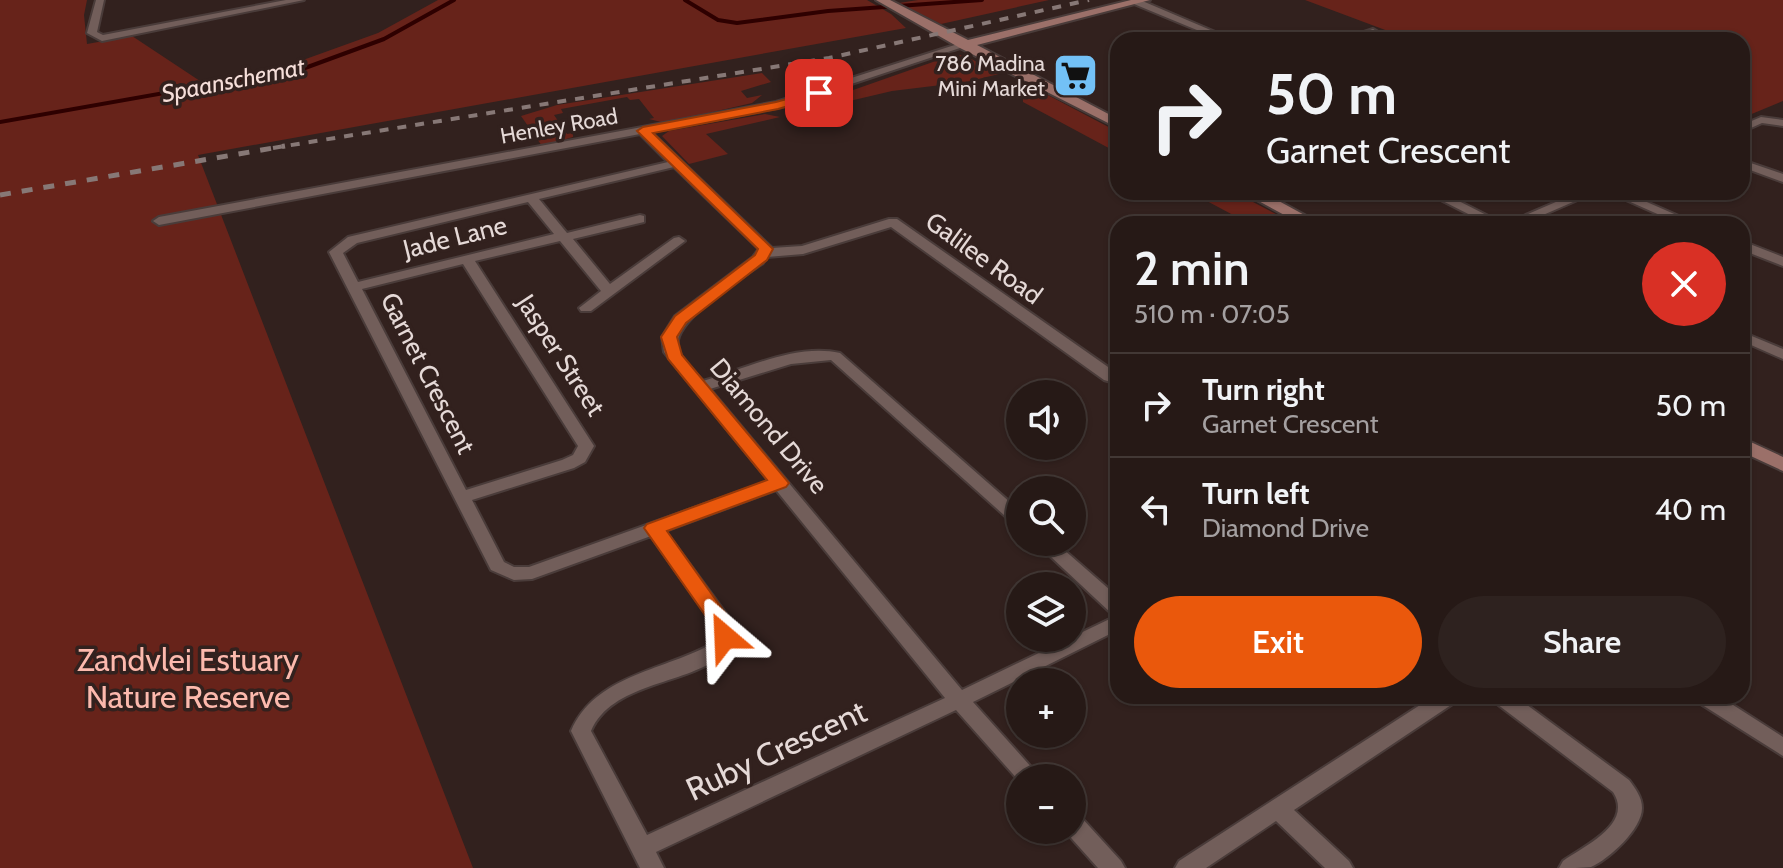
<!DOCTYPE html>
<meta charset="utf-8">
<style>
:root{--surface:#261916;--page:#2e221f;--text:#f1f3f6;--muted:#a4a0a1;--line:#423835;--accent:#ea580c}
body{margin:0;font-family:Cabin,sans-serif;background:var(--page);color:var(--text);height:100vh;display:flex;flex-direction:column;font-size:30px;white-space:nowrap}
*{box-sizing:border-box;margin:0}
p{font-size:26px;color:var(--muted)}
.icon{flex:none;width:44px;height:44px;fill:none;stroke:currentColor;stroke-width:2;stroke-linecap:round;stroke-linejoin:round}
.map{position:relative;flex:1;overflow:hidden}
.details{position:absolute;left:1110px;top:216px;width:640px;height:488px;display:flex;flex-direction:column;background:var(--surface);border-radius:24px;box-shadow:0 2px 6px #0004,0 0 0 2px var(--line)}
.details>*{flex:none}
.banner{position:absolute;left:1110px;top:32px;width:640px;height:168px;border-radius:24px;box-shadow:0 2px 6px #0004,0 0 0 2px var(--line);background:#261916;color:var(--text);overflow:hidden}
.tools{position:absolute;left:1006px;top:380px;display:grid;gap:16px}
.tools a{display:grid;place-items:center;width:80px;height:80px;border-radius:50%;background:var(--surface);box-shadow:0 2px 6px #0004,0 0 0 2px var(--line);font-size:40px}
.pin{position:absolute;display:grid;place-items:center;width:68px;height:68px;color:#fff;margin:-34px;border-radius:16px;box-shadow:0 4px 12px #0006}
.me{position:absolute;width:88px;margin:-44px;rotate:334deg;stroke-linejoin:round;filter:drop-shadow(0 0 6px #0008)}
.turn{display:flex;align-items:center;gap:28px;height:168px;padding:0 24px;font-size:36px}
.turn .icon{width:104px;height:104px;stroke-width:2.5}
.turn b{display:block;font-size:56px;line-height:68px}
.round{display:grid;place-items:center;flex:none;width:84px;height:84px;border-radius:42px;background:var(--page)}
.overview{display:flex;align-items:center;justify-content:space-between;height:136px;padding:0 24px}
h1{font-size:48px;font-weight:600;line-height:60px}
.button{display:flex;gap:16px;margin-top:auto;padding:16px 24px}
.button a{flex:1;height:92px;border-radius:48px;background:var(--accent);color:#fff;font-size:32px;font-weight:600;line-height:92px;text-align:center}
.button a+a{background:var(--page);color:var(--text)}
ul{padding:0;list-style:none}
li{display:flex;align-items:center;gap:24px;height:104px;padding:0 24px;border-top:2px solid var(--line)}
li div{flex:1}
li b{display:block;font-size:30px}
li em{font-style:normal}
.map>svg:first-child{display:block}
</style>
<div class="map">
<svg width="1783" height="868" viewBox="0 0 1783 868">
<rect width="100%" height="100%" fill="#32211e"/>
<path fill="#67231a" d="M 0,0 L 87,0 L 84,15 L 87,44 L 132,36 L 200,81 L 278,69 L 378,33 L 438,0 L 867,0 L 891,14 L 906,28 L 198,155 L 473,868 L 0,868 Z
M 918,0 L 1049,0 L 941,24 L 899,3 Z
M 1305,0 L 1783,0 L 1783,101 L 1742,118 L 1742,40 L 1412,40 Z
M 964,55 L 999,74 L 966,82 L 892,91 L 803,112 L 800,109 L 804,105 L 819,102 L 950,56 Z
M 762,73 L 771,82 L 741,91 L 747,98 L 762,95 L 752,103 L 665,123 L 649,119 L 654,118 L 639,99 L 630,100 L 627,97 L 561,109 L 563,113 L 554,115 L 567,134 L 573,133 L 573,137 L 542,146 L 521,116 L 557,105 Z
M 1023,82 L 1118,132 L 1118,153 L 1023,102 Z
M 765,114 L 780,117 L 706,134 L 728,154 L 689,164 L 662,136 L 669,131 Z
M 1190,192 L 1234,192 L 1295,224 L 1250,224 Z"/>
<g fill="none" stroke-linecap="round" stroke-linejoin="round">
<path stroke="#2e0000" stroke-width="4" d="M 685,0 L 718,20 L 737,23 L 828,11 L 982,0
M 0,122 L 305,68 L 384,39 L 454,0"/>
<defs>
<path id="street" d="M 96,0 L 104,0 L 97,32 L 103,35 L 286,0 L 304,0 L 102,41 L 87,33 Z
M 1134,0 L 1140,0 L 1234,40 L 1221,40 L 1134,4 Z
M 1373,29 L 1378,32 L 1376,34 L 1355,40 L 1340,40 Z
M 961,43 L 969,45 L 782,107 L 651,132 L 772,248 L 802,246 L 889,219 L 897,219 L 1118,374 L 1118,384 L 1104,380 L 891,227 L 803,254 L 767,257 L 763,263 C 742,278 672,321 678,347 C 680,359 695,372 703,381 C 745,369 796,343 840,353 L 1020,511 L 1020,526 L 1014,524 L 831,360 L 791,364 L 710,389 L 962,690 L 1118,615 L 1118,630 L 973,702 L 1041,778 L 1020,778 L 1020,782 L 956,710 L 656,852 L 664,868 L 640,868 L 571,731 C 595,676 660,671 708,646 L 715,636 L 714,625 L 651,536 L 532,579 L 514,580 L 491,570 L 329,252 L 348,237 L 668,162 L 640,134 L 159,225 L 153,221 L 159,217 L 776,102 ZM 674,167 L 759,249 L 753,257 L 675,316 L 662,337 L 664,352 L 769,481 L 529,567 L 514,567 L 504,562 L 472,500 L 574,468 L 585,462 L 594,446 L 475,261 L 560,241 L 601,291 L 579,308 L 581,311 L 591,311 L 685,241 L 679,237 L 674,238 L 610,284 L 573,239 L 644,222 L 644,216 L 640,215 L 567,233 L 539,199 ZM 528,202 L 554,234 L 358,282 L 343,253 L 357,243 ZM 463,264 L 578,446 L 573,455 L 562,460 L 466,490 L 362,289 ZM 776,490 L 945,698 L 647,835 L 591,731 C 612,683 683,685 720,657 C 726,653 731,644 735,637 L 730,619 L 665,531 Z
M 1761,117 L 1783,120 L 1783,126 L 1762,123 L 1742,132 L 1742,125 Z
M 1742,160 L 1783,174 L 1783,182 L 1742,167 Z
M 1425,192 L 1441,192 L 1504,224 L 1488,224 Z
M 1579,192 L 1596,192 L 1522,224 L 1505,224 Z
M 1608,192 L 1624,192 L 1697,224 L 1680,224 Z
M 1742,241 L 1783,257 L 1783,266 L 1742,250 Z
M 1742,332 L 1783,349 L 1783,359 L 1742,341 Z
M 1035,542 L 1055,542 L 1118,597 L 1118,615 L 1111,613 Z
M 1434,696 L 1460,696 L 1457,701 L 1294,810 L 1349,861 L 1353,868 L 1325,868 L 1276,821 L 1206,868 L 1175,868 L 1179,861 Z
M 1490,696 L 1515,696 L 1629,780 C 1635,788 1642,797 1642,808 C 1642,829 1609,859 1591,867 C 1582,868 1569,868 1559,868 L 1563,861 C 1584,846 1634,824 1613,792 L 1493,701 Z
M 1693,696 L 1719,696 L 1783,737 L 1783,756 L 1696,701 Z
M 1072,814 L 1080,816 L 1121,861 L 1125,868 L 1098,868 L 1064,830 L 1072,830 Z"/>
<path id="secondary" d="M 876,0 L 890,0 L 968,40 L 1131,0 L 1150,0 L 977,45 L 1118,119 L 1118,128 L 960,48 Z
M 1242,192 L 1262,192 L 1321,224 L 1301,224 Z
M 1742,438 L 1783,457 L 1783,471 L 1742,452 Z"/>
</defs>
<use href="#street" stroke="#4a3c3a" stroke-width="4"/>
<use href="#secondary" stroke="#4a3c3a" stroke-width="4"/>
<use href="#street" fill="#725e5a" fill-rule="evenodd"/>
<use href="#secondary" fill="#9b7069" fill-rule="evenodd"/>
<path stroke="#877876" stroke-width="4" stroke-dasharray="9 9" stroke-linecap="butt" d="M 273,148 L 829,58 L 1089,0"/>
<path stroke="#877876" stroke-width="5" stroke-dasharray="11 11" stroke-linecap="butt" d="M 0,195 L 285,146"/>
</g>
<path fill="#ea580c" stroke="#983908" stroke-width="2" d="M 819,90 L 825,93 L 824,96 L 778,109 L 653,133 L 773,249 L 767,260 L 686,323 L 677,337 L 682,355 L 789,483 L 786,487 L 667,531 L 733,624 L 736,637 L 732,643 L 717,643 L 712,625 L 644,528 L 647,524 L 767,480 L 668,359 L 661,337 L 675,316 L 755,255 L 758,249 L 637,131 L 643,127 L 776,102 Z"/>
<defs>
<symbol id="supermarket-square" viewBox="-11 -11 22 22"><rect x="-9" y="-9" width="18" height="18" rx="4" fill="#73c1f6" stroke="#32211e"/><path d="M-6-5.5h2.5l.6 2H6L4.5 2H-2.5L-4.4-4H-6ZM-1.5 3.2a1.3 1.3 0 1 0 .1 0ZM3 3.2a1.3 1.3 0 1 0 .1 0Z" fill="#111"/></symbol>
</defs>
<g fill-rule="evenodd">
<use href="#supermarket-square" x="1050" y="50" width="51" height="51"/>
</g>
<g text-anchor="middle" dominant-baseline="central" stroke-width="7" stroke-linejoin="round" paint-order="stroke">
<g font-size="22" fill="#e5d9d7" stroke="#32211e" text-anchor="end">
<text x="1045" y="63">786 Madina<tspan x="1045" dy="25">Mini Market</tspan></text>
</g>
<g font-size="22" fill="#e5d9d7" stroke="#32211e">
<text transform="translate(559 126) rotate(-10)">Henley Road</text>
</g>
<g font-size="24" font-style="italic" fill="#f5ded9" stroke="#32211e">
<text transform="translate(233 80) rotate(-11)">Spaanschemat</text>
</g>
<g font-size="26" fill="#e5d9d7" stroke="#32211e">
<text transform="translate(455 237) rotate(-14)">Jade Lane</text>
<text transform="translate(984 258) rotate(36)">Galilee Road</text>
<text transform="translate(561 355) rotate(57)">Jasper Street</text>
<text transform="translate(428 373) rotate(63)">Garnet Crescent</text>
<text transform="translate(769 426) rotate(50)">Diamond Drive</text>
</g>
<g font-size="32" fill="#fcb9ad" stroke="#32211e">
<text x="188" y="659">Zandvlei Estuary<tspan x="188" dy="37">Nature Reserve</tspan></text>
</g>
<g font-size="32" fill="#e5d9d7" stroke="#32211e">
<text transform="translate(776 750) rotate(-25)">Ruby Crescent</text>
</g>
</g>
</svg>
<div class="tools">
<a><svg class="icon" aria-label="sound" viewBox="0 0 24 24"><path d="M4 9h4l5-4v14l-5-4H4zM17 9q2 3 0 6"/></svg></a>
<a><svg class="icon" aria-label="search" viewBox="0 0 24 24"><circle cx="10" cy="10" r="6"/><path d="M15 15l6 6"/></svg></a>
<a><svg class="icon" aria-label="layers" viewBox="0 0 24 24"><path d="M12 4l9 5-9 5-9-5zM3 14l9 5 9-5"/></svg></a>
<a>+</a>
<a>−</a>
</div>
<div class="pin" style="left:819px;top:93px;background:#d93025"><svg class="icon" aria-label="arrive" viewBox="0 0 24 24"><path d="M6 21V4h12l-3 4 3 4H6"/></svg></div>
<svg class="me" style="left:725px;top:637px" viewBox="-20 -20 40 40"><path d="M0-17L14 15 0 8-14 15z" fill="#ea580c" stroke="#fff" stroke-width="4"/></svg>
<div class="banner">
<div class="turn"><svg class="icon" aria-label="right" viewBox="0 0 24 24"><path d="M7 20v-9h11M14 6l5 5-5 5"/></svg><div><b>50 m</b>Garnet Crescent</div></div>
</div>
<section class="details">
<div class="overview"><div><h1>2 min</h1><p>510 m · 07:05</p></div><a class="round" style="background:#d93025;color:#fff"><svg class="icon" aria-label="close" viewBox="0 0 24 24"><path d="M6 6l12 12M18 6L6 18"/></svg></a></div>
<ul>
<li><svg class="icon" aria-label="right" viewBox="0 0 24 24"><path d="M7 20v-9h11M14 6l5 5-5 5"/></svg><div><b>Turn right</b><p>Garnet Crescent</p></div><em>50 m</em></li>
<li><svg class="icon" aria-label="left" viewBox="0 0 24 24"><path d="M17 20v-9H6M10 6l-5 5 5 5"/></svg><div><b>Turn left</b><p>Diamond Drive</p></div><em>40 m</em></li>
</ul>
<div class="button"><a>Exit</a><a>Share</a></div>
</section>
</div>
